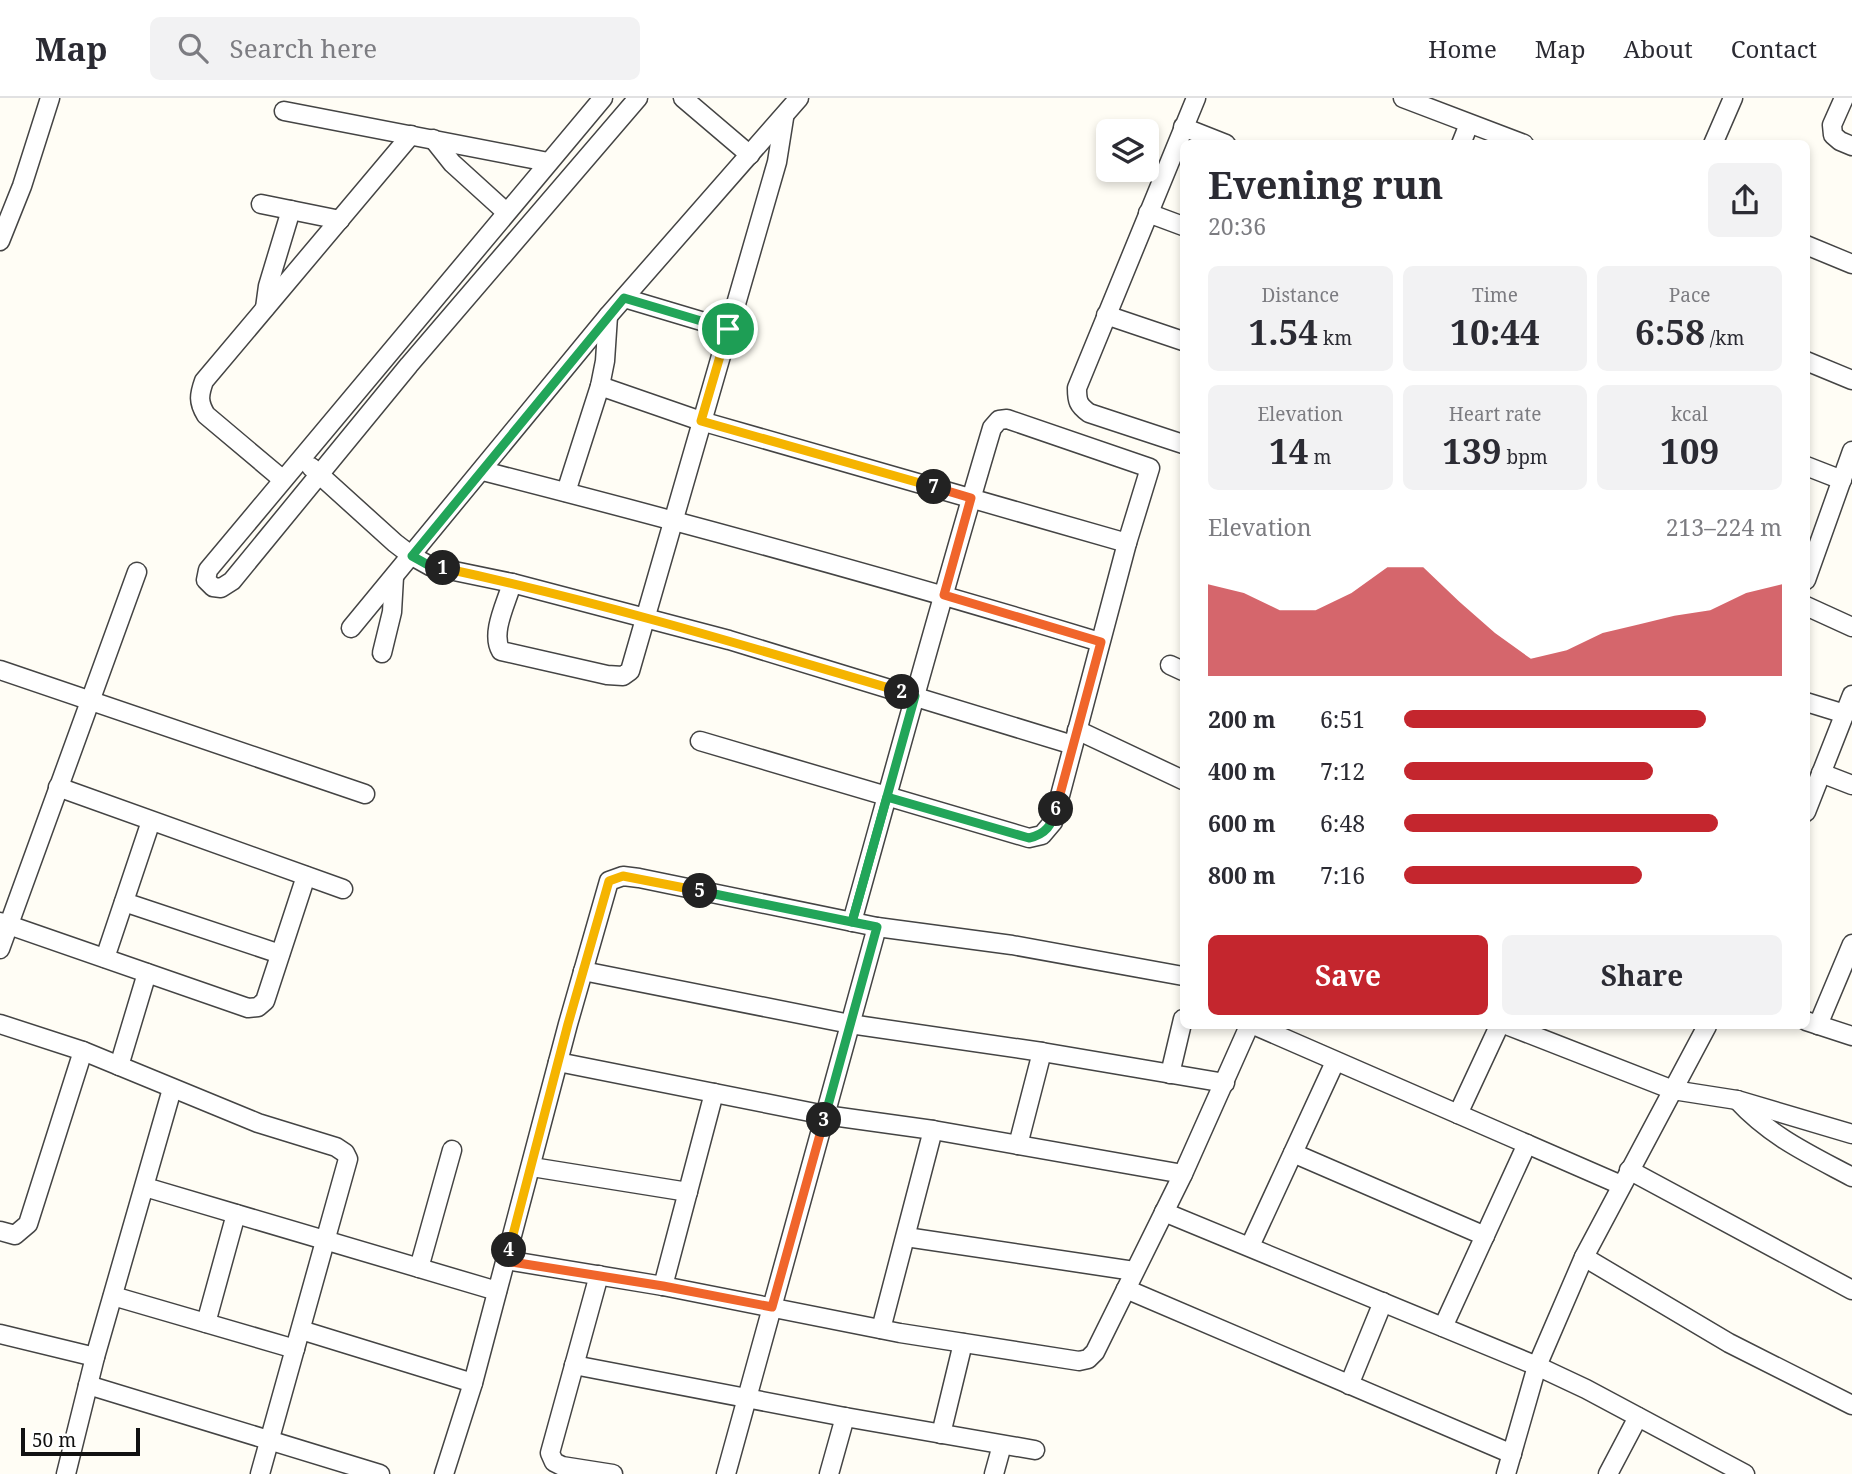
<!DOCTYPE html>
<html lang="en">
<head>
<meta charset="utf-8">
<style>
	:root { --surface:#fff; --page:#f2f2f3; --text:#2b2b33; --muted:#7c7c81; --line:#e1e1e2; --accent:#c4262e }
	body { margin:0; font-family:"Noto Serif",serif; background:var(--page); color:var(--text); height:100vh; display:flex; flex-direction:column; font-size:26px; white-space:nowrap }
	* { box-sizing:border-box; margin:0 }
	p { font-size:23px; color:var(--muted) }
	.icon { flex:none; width:38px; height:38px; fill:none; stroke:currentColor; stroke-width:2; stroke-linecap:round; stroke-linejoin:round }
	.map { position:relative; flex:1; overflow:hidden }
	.drawer { position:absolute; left:1180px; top:42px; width:630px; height:889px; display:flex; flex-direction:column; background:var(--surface); border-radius:10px; box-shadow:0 4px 10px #0003 }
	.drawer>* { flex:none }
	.buttons { position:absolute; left:1096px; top:21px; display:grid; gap:14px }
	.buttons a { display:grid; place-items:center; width:63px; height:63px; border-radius:10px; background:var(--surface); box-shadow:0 4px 10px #0003; font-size:35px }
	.scale { position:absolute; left:21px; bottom:18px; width:119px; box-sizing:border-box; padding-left:7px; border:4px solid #111; border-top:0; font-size:19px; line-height:24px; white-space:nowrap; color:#111; -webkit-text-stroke:5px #fff; paint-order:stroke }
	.pin { position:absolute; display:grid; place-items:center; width:60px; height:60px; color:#fff; margin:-30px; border:4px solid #fff; border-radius:50%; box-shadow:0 2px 7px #0007 }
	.km { position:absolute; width:35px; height:35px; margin:-18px; border-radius:50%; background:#222; color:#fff; font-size:19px; line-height:35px; text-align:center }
	.round { display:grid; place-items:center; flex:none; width:74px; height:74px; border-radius:10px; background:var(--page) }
	.headline { display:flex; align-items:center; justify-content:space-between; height:119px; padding:0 28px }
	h1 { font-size:38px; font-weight:700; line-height:52px }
	.figures { display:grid; grid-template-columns:repeat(3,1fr); gap:10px; height:119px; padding:7px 28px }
	.figures div { display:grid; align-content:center; border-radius:10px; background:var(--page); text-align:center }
	.figures b { font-size:35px; font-weight:700 }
	.figures small { font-size:19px; font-weight:400 }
	.figures p { font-size:19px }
	.chart { height:196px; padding:14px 28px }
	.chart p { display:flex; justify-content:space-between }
	.chart svg { width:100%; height:126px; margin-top:7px; fill:var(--accent); opacity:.7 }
	.primary-button { display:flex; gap:14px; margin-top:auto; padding:14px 28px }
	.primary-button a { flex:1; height:80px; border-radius:10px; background:var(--accent); color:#fff; font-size:28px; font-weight:700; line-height:80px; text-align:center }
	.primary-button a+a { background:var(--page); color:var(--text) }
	ul { padding:0 28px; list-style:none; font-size:23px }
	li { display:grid; grid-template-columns:112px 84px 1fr; align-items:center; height:52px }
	li i { height:18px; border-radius:9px; background:var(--accent) }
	header { display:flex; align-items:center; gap:42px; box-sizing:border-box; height:98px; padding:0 35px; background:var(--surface); border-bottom:2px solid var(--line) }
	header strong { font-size:33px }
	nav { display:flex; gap:38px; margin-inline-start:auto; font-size:24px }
	.search { width:490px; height:63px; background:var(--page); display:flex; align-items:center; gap:18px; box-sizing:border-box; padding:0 24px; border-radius:10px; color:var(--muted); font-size:26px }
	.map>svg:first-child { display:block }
</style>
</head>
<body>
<header>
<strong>Map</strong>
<div class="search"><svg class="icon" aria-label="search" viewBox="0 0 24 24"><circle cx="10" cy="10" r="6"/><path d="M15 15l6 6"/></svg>Search here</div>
<nav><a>Home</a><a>Map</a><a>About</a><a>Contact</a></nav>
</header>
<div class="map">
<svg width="1852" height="1376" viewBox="0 0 1852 1376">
	<rect width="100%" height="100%" fill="#fffdf5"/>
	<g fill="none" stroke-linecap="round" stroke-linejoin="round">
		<defs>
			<g id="minor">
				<path d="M603,0l-395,472 -2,10 7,7 8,1 11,-7 177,-216 229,-267"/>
				<path d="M683,0l67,57"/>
				<path d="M1403,0l121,46"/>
				<path d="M1844,0l-12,27 1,10 7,6 12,5"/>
				<path d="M284,13l264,51"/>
				<path d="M1183,29l43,17"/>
				<path d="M433,41l19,24 54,49"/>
				<path d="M1461,46l8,-20"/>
				<path d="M1713,46l20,-46"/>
				<path d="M261,106l79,16"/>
				<path d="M1148,115l35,13"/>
				<path d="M0,143l22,-55 28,-88"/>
				<path d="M1806,147l46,19"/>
				<path d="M624,200l104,31"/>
				<path d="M265,210l3,-22 23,-76"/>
				<path d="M1106,217l77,26"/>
				<path d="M1806,263l46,19"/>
				<path d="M600,288l101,35 426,122"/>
				<path d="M1183,346l-94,-31c-11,-8 -12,-12 -12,-25l119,-290"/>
				<path d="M1806,368l36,14"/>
				<path d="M311,369l84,76 17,13 18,10 82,17 217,57 344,105"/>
				<path d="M483,373c207,53 413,109 617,171"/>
				<path d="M282,381l-76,-64c-8,-13 -7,-20 -2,-34l207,-246"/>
				<path d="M566,394l34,-106 5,-25 3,-45"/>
				<path d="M1806,482l46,-129"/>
				<path d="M512,485c-5,19 -22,50 -11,68l106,24 16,1 7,-5 147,-509 7,-44"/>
				<path d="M1806,508l46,21"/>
				<path d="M351,530l257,-312 191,-218"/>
				<path d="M382,555l10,-41 2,-35"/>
				<path d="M1170,567l13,6"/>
				<path d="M0,572l365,124"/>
				<path d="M1806,604l39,12"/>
				<path d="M1077,632l106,50"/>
				<path d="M700,643l329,97 13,-3 11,-13 74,-279 23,-75 -143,-49 -8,1 -7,8c-49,164 -94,329 -140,494"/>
				<path d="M1821,675l31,12"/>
				<path d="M58,689l285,102"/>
				<path d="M1806,714l46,-117"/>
				<path d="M124,804l156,52"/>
				<path d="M0,824l248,86 10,-1 7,-6 41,-125"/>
				<path d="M0,851l137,-377"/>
				<path d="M105,860l46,-137"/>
				<path d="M583,873l267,53 192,28 183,31"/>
				<path d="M1806,923l46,15"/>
				<path d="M0,926l83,27 175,72 78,24 9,6 3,6 -88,315"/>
				<path d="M1818,927l34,-81"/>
				<path d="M1256,928l365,159"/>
				<path d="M1509,928l164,64 64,10 115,34"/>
				<path d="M558,964l267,53 108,15 250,44"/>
				<path d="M119,968l28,-93"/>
				<path d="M1170,976l13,-55"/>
				<path d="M1737,1002c34,37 72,54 115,77"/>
				<path d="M1458,1016l41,-88"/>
				<path d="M1018,1047l24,-93"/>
				<path d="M1293,1055l192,83"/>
				<path d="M532,1069l156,25"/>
				<path d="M1629,1072l223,120"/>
				<path d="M145,1089l352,104"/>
				<path d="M1164,1114l373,154 49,23 159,85"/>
				<path d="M0,1133l15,4 13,-11 55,-173"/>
				<path d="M906,1139l228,34"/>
				<path d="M1250,1148l85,-184"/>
				<path d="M1584,1159l145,86 123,62"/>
				<path d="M506,1162l157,26 237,47 179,28 9,-2 7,-7 88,-178 66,-148"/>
				<path d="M419,1170l33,-118"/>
				<path d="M599,1177l-49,178 4,9 8,4 51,8"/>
				<path d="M663,1188l51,-193"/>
				<path d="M1126,1191l386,165"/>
				<path d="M113,1198l182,53"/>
				<path d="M206,1225l30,-109"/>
				<path d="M1443,1229l84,-183"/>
				<path d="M881,1231l52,-199"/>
				<path d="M301,1232l172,53"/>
				<path d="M0,1236l95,23"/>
				<path d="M574,1267l271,52 190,33"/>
				<path d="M88,1287l292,89"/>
				<path d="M1349,1287l34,-83"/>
				<path d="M941,1336l22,-91"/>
				<path d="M66,1376l29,-117 77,-268"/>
				<path d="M444,1376l29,-91 95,-359 41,-143 14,-5 16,2 238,49 135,18 171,31"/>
				<path d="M726,1376l151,-547"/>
				<path d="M829,1376l16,-57"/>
				<path d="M994,1376l8,-29"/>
				<path d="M1506,1376l31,-108 47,-109 123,-231"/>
				<path d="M1608,1376l30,-57"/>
			</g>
		</defs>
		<use href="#minor" stroke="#444" stroke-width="21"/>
		<use href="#minor" stroke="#fff" stroke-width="18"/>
	</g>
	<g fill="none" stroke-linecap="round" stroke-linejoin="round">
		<defs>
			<path id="split-1" d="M443,470l-13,-2 -18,-10 212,-258 104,31"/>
			<path id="split-2" d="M443,470c155,33 307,79 459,124"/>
			<path id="split-3" d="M824,1022l53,-193 -25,-5 63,-226 -13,-4"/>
			<path id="split-4" d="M509,1152l-3,11 157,25 109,21 52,-187"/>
			<path id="split-5" d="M509,1152l59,-226 41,-143 14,-5 77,15"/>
			<path id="split-6" d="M700,793l152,31 35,-125 142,41c17,-4 23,-13 27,-29"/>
			<path id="split-7" d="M934,389l37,11 -27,97 157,47 -45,167"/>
			<path id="split-8" d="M728,231l-27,92 233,66"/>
		</defs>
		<use href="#split-1" stroke="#fff" stroke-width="14"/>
		<use href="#split-2" stroke="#fff" stroke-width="14"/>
		<use href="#split-3" stroke="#fff" stroke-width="14"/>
		<use href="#split-4" stroke="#fff" stroke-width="14"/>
		<use href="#split-5" stroke="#fff" stroke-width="14"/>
		<use href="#split-6" stroke="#fff" stroke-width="14"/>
		<use href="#split-7" stroke="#fff" stroke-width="14"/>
		<use href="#split-8" stroke="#fff" stroke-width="14"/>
		<use href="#split-1" stroke="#22a559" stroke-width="9"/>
		<use href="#split-2" stroke="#f5b400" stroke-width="9"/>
		<use href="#split-3" stroke="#22a559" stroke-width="9"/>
		<use href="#split-4" stroke="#f0652b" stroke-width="9"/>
		<use href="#split-5" stroke="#f5b400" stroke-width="9"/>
		<use href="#split-6" stroke="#22a559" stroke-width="9"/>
		<use href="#split-7" stroke="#f0652b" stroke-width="9"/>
		<use href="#split-8" stroke="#f5b400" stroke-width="9"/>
	</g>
</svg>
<div class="buttons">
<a><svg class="icon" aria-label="layers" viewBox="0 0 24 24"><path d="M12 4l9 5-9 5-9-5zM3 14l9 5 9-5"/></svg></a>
</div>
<div class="scale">50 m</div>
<div class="pin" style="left:728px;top:231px;background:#1e9e55"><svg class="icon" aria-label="arrive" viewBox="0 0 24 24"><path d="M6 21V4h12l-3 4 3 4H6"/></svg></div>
<b class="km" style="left:443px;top:470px">1</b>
<b class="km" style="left:902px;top:594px">2</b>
<b class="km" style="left:824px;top:1022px">3</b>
<b class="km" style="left:509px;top:1152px">4</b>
<b class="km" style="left:700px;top:793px">5</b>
<b class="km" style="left:1056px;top:711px">6</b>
<b class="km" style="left:934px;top:389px">7</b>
<section class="drawer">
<div class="headline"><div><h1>Evening run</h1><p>20:36</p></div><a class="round"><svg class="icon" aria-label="share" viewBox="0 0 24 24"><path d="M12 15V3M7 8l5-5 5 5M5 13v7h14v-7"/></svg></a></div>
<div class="figures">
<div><p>Distance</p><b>1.54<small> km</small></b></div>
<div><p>Time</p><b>10:44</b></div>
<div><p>Pace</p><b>6:58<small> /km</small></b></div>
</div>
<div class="figures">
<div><p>Elevation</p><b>14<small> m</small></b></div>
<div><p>Heart rate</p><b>139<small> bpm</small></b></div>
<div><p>kcal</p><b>109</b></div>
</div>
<div class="chart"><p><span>Elevation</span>213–224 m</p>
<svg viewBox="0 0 160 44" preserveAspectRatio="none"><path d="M0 44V12L10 15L20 21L30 21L40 15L50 6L60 6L70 18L80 29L90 38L100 35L110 29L120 26L130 23L140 21L150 15L160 12V44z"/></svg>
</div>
<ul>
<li><b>200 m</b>6:51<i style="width:80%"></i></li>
<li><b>400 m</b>7:12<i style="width:66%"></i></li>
<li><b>600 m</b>6:48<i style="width:83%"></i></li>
<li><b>800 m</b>7:16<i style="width:63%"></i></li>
</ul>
<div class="primary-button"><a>Save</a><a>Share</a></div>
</section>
</div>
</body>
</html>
